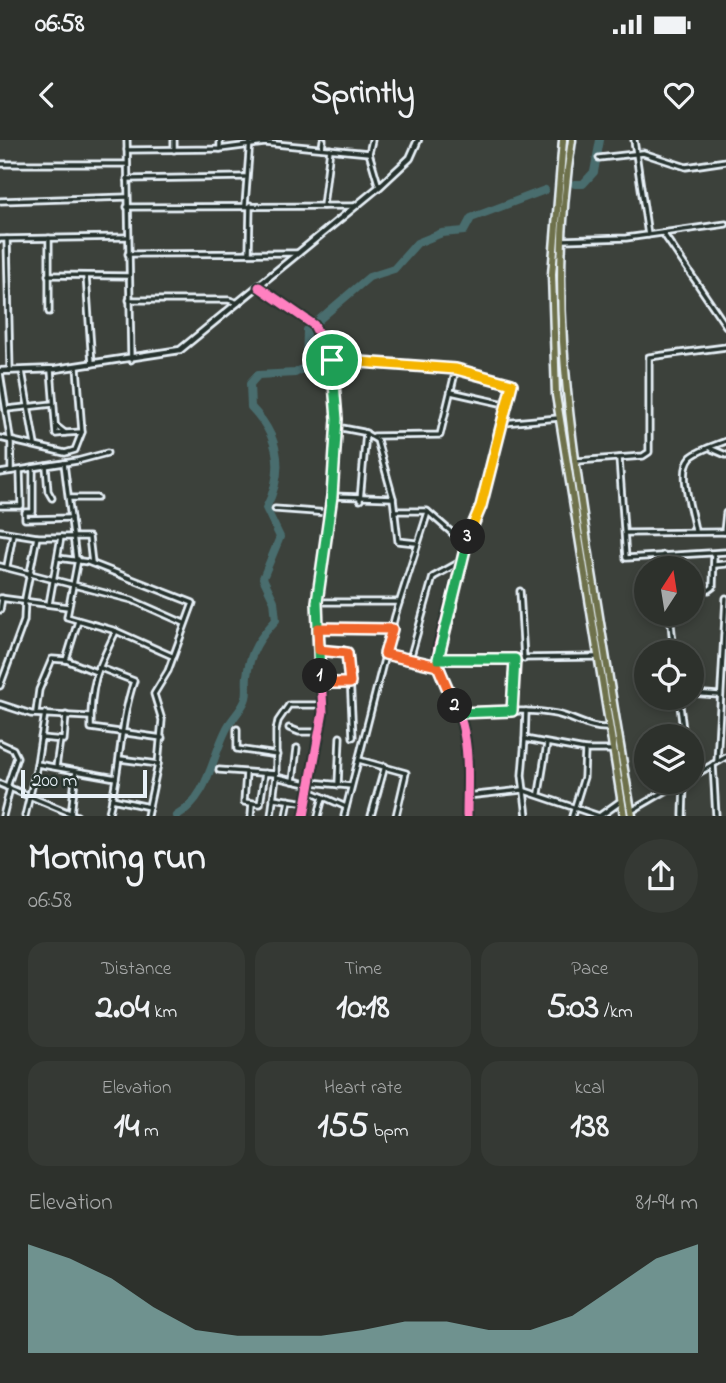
<!DOCTYPE html>
<html lang="en">
<head>
<meta charset="utf-8">
<style>
	:root { --surface:#2d312c; --page:#353934; --text:#f1f3f6; --muted:#a7a9a9; --line:#484c48; --accent:#8bbbb9 }
	body { margin:0; font-family:"Indie Flower",sans-serif; background:var(--page); color:var(--text); height:100vh; display:flex; flex-direction:column; font-size:26px; white-space:nowrap }
	* { box-sizing:border-box; margin:0 }
	p { font-size:23px; color:var(--muted) }
	.icon { flex:none; width:38px; height:38px; fill:none; stroke:currentColor; stroke-width:2; stroke-linecap:round; stroke-linejoin:round }
	.map { position:relative; height:676px; overflow:hidden }
	.sheet { display:flex; flex-direction:column; background:var(--surface); flex:1 }
	.sheet>* { flex:none }
	.needle { width:46px; rotate:12deg }
	.buttons { position:absolute; left:634px; top:416px; display:grid; gap:14px }
	.buttons a { display:grid; place-items:center; width:70px; height:70px; border-radius:50%; background:var(--surface); box-shadow:0 4px 10px #0003,0 0 0 2px var(--line); font-size:35px }
	.scale { position:absolute; left:21px; bottom:18px; width:126px; box-sizing:border-box; padding-left:7px; border:4px solid #e8f1f8; border-top:0; font-size:19px; line-height:24px; white-space:nowrap; color:#e8f1f8; -webkit-text-stroke:5px #26332d; paint-order:stroke }
	.pin { position:absolute; display:grid; place-items:center; width:60px; height:60px; color:#fff; margin:-30px; border:4px solid #fff; border-radius:50%; box-shadow:0 2px 7px #0007 }
	.km { position:absolute; width:35px; height:35px; margin:-18px; border-radius:50%; background:#222; color:#fff; font-size:19px; line-height:35px; text-align:center }
	.round { display:grid; place-items:center; flex:none; width:74px; height:74px; border-radius:37px; background:var(--page) }
	.head { display:flex; align-items:center; justify-content:space-between; height:119px; padding:0 28px }
	h1 { font-size:38px; font-weight:700; line-height:52px }
	.figures { display:grid; grid-template-columns:repeat(3,1fr); gap:10px; height:119px; padding:7px 28px }
	.figures div { display:grid; align-content:center; border-radius:18px; background:var(--page); text-align:center }
	.figures b { font-size:35px; font-weight:700 }
	.figures small { font-size:19px; font-weight:400 }
	.figures p { font-size:19px }
	.chart { height:196px; padding:14px 28px }
	.chart p { display:flex; justify-content:space-between }
	.chart svg { width:100%; height:126px; margin-top:7px; fill:var(--accent); opacity:.7 }
	.status { display:flex; justify-content:space-between; align-items:center; height:49px; padding:0 35px; background:var(--surface); direction:ltr }
	.status svg { height:19px; fill:currentColor }
	header { display:flex; justify-content:space-between; align-items:center; height:91px; padding:0 28px; background:var(--surface); font-size:32px; font-weight:700 }
	.map>svg:first-child { display:block }
</style>
</head>
<body>
<div class="status"><b>06:58</b><svg viewBox="0 0 49 12"><path d="M0 12V9h3v3zM5 12V6h3v6zM10 12V3h3v9zM15 12V0h3v12zM26 1h20v11H26zM47 4h2v5h-2z"/></svg></div>
<header><svg class="icon" aria-label="back" viewBox="0 0 24 24"><path d="M15 5l-7 7 7 7"/></svg>Sprintly<svg class="icon" aria-label="heart" viewBox="0 0 24 24"><path d="M12 20l-8-8c-3-5 5-10 8-4 3-6 11-1 8 4z"/></svg></header>
<div class="map">
<svg width="726" height="676" viewBox="0 0 726 676">
	<rect width="100%" height="100%" fill="#3c413b"/>
	<filter id="ink" filterUnits="userSpaceOnUse"><feTurbulence type="fractalNoise" baseFrequency=".0143" numOctaves="2"/><feDisplacementMap in="SourceGraphic" scale="14" xChannelSelector="R" yChannelSelector="G"/><feConvolveMatrix kernelMatrix="1 2 1 2 8 2 1 2 1" color-interpolation-filters="sRGB"/></filter>
	<g filter="url(#ink)">
		<g fill="none" stroke-linecap="round" stroke-linejoin="round">
			<g stroke="#496d6e" stroke-width="8">
				<path d="M575,44h8l11,-12 6,-32"/>
				<path d="M176,676c32,-18 35,-56 50,-86 5,-11 17,-21 20,-32 2,-7 0,-15 1,-22 3,-24 12,-38 29,-56l-2,-19 -11,-23 17,-41 -14,-29c19,-37 14,-71 -15,-101l-1,-23 8,-9 37,-2 11,-6 1,-37 62,-53 25,-8 23,-26 25,-10 22,-2 7,-13 74,-28"/>
			</g>
			<defs>
				<g id="minor">
					<path d="M127,0l4,220"/>
					<path d="M220,0v9"/>
					<path d="M372,0l-3,13 10,34"/>
					<path d="M634,0l14,95"/>
					<path d="M322,8l1,-8"/>
					<path d="M127,10l93,-1 45,-6 104,10"/>
					<path d="M174,10v-10"/>
					<path d="M599,18l44,-5 43,14 40,-6"/>
					<path d="M0,24h127"/>
					<path d="M127,39l118,-2"/>
					<path d="M0,61l127,-4"/>
					<path d="M245,65l5,-65"/>
					<path d="M323,66l7,-57"/>
					<path d="M127,67l229,-1"/>
					<path d="M663,93l63,93"/>
					<path d="M0,99l127,-2"/>
					<path d="M7,99l3,132"/>
					<path d="M562,100l64,-2 100,-14"/>
					<path d="M249,112l1,-47"/>
					<path d="M128,114l171,-1"/>
					<path d="M48,135l80,1"/>
					<path d="M86,136l6,88"/>
					<path d="M259,147l55,38 18,36 2,20 3,38 -2,44 -18,139 6,110 -19,104"/>
					<path d="M129,160h100l9,3"/>
					<path d="M49,172v-74"/>
					<path d="M332,221l124,8 56,15 -30,117 -14,37 -30,109c-1,29 17,51 24,77 8,30 5,62 5,92"/>
					<path d="M51,230l5,64 9,-1"/>
					<path d="M22,231l13,74"/>
					<path d="M0,233l11,71v27"/>
					<path d="M451,252l58,13"/>
					<path d="M7,269l46,-5"/>
					<path d="M503,283l56,-5"/>
					<path d="M56,286l9,7 17,-1"/>
					<path d="M337,287l26,5 14,8 16,58 5,43 18,2"/>
					<path d="M374,296l66,-1 16,-66"/>
					<path d="M0,298l65,15 10,-3 7,-18 -5,-65"/>
					<path d="M712,309l14,6"/>
					<path d="M619,318l7,100 100,-6"/>
					<path d="M577,321l66,-5 6,-4v-95l77,-10"/>
					<path d="M64,323l12,96"/>
					<path d="M46,326l2,25 4,7"/>
					<path d="M33,328v44h-8v7l46,-1"/>
					<path d="M0,333l77,-12 30,-8"/>
					<path d="M332,356l61,2"/>
					<path d="M69,358h28"/>
					<path d="M360,360l6,-67"/>
					<path d="M0,366h21l-1,-35"/>
					<path d="M275,369l54,4"/>
					<path d="M395,371h32l39,34"/>
					<path d="M0,391l37,6h52l3,26"/>
					<path d="M695,391c-2,-17 -18,-59 -4,-74 8,-7 25,-12 35,-16"/>
					<path d="M724,392l2,-19"/>
					<path d="M625,393l101,-1"/>
					<path d="M663,415l1,14"/>
					<path d="M58,418l30,4 105,41 -25,68 -14,23 8,26 -4,44"/>
					<path d="M78,419l-11,58 49,14 56,25"/>
					<path d="M715,425l11,-1"/>
					<path d="M0,426l132,34 52,23"/>
					<path d="M7,426l6,-32"/>
					<path d="M699,449l10,1 4,-3 1,-33"/>
					<path d="M520,451l4,68"/>
					<path d="M0,458l68,9"/>
					<path d="M317,462h82"/>
					<path d="M49,464l12,-67"/>
					<path d="M0,470l2,-12"/>
					<path d="M670,474l4,39"/>
					<path d="M318,488l74,1"/>
					<path d="M116,491c-19,39 -26,53 -25,97l71,10"/>
					<path d="M319,510h24l6,6 4,81"/>
					<path d="M385,514l53,12"/>
					<path d="M410,519l23,-82 29,-16"/>
					<path d="M438,519l159,-2"/>
					<path d="M66,520l12,-39"/>
					<path d="M98,527l36,14c-15,43 -13,91 -26,135"/>
					<path d="M321,543h29"/>
					<path d="M0,546l24,-65 1,-23 12,-61"/>
					<path d="M691,553l28,2"/>
					<path d="M679,558l5,39"/>
					<path d="M0,564l31,10 59,3"/>
					<path d="M512,571l3,-52"/>
					<path d="M36,572l3,-22 13,-31 14,1 30,12"/>
					<path d="M458,573c33,0 65,-5 98,1 19,4 33,15 52,14"/>
					<path d="M289,588l10,4h21"/>
					<path d="M237,589v20l40,6"/>
					<path d="M41,598l23,2 2,-25"/>
					<path d="M525,599l1,-28"/>
					<path d="M0,603l13,6 4,8 -10,30"/>
					<path d="M120,619l38,5 -11,52"/>
					<path d="M359,620l47,13 -10,43"/>
					<path d="M717,622l9,-164"/>
					<path d="M37,624l79,14"/>
					<path d="M713,624l3,52"/>
					<path d="M56,627l4,-27"/>
					<path d="M219,630l57,4"/>
					<path d="M246,633l-2,29 16,2 5,-31"/>
					<path d="M276,637l35,8"/>
					<path d="M691,637l35,-20"/>
					<path d="M293,641l4,-33"/>
					<path d="M311,642l40,4"/>
					<path d="M0,644l77,32"/>
					<path d="M338,645l2,-48"/>
					<path d="M310,651l36,16"/>
					<path d="M539,653l8,-49"/>
					<path d="M467,656l55,-6 77,26"/>
					<path d="M273,658l34,5"/>
					<path d="M112,659l37,8"/>
					<path d="M633,670l48,-28"/>
					<path d="M71,674l5,-43"/>
					<path d="M3,676l7,-28"/>
					<path d="M25,676l11,-46 9,-57"/>
					<path d="M251,676l1,-13"/>
					<path d="M271,676l5,-39v-46l2,-10 11,-16h33"/>
					<path d="M286,676l3,-16"/>
					<path d="M318,676l5,-19"/>
					<path d="M344,676l51,-200 33,-104"/>
					<path d="M371,676l14,-50"/>
					<path d="M527,676l-5,-41 3,-36 60,11h27"/>
					<path d="M572,676l12,-39 1,-27"/>
					<path d="M683,676l1,-34"/>
				</g>
				<g id="tertiary">
					<path d="M0,231l56,-2 124,-19 199,-163 31,-29 8,-18"/>
					<path d="M600,676l21,-15"/>
				</g>
				<g id="primary">
					<path d="M563,0l-11,134 4,121 68,421"/>
					<path d="M572,0c-23,140 -6,264 15,402 15,92 29,183 45,274"/>
				</g>
			</defs>
			<use href="#minor" stroke="#e8f1f8" stroke-width="9"/>
			<use href="#tertiary" stroke="#e8f1f8" stroke-width="10"/>
			<use href="#primary" stroke="#e8f1f8" stroke-width="11"/>
			<use href="#minor" stroke="#26332d" stroke-width="3.5"/>
			<use href="#tertiary" stroke="#26332d" stroke-width="4.5"/>
			<use href="#primary" stroke="#6e714b" stroke-width="6"/>
			<defs>
				<g id="cycleway">
					<path d="M259,147l55,38 18,36 2,20 3,38 -2,44 -18,139 6,110 -19,104"/>
					<path d="M332,221l124,8 56,15 -30,117 -14,37 -30,109c-1,29 17,51 24,77 8,30 5,62 5,92"/>
				</g>
			</defs>
			<use href="#cycleway" stroke="#26332d" stroke-width="13"/>
			<use href="#cycleway" stroke="#ff80c0" stroke-width="9"/>
		</g>
	</g>
	<g fill="none" stroke-linecap="round" stroke-linejoin="round" filter="url(#ink)">
		<defs>
			<path id="split-1" d="M320,536l-3,-74 15,-106 5,-77 -5,-59"/>
			<path id="split-2" d="M320,536l1,7h29l-3,-30 -28,-3 -1,-22 74,1 -7,25 53,12 17,40"/>
			<path id="split-3" d="M455,566l3,7 54,-2 3,-52h-77l30,-122"/>
			<path id="split-4" d="M332,220l124,9 56,15 -31,122 -13,31"/>
		</defs>
		<use href="#split-1" stroke="#fff" stroke-width="14"/>
		<use href="#split-2" stroke="#fff" stroke-width="14"/>
		<use href="#split-3" stroke="#fff" stroke-width="14"/>
		<use href="#split-4" stroke="#fff" stroke-width="14"/>
		<use href="#split-1" stroke="#22a559" stroke-width="9"/>
		<use href="#split-2" stroke="#f0652b" stroke-width="9"/>
		<use href="#split-3" stroke="#22a559" stroke-width="9"/>
		<use href="#split-4" stroke="#f5b400" stroke-width="9"/>
	</g>
</svg>
<div class="buttons">
<a><svg class="needle" viewBox="-14 -14 28 28"><path d="M0-13l5 13h-10z" fill="#e53935"/><path d="M0 13l5-13h-10z" fill="#a7a9a9"/></svg></a>
<a><svg class="icon" aria-label="locate" viewBox="0 0 24 24"><circle cx="12" cy="12" r="6"/><path d="M12 2v4M12 18v4M2 12h4M18 12h4"/></svg></a>
<a><svg class="icon" aria-label="layers" viewBox="0 0 24 24"><path d="M12 4l9 5-9 5-9-5zM3 14l9 5 9-5"/></svg></a>
</div>
<div class="scale">200 m</div>
<div class="pin" style="left:332px;top:220px;background:#1e9e55"><svg class="icon" aria-label="arrive" viewBox="0 0 24 24"><path d="M6 21V4h12l-3 4 3 4H6"/></svg></div>
<b class="km" style="left:320px;top:536px">1</b>
<b class="km" style="left:455px;top:566px">2</b>
<b class="km" style="left:468px;top:397px">3</b>
</div>
<section class="sheet">
<div class="head"><div><h1>Morning run</h1><p>06:58</p></div><a class="round"><svg class="icon" aria-label="share" viewBox="0 0 24 24"><path d="M12 15V3M7 8l5-5 5 5M5 13v7h14v-7"/></svg></a></div>
<div class="figures">
<div><p>Distance</p><b>2.04<small> km</small></b></div>
<div><p>Time</p><b>10:18</b></div>
<div><p>Pace</p><b>5:03<small> /km</small></b></div>
</div>
<div class="figures">
<div><p>Elevation</p><b>14<small> m</small></b></div>
<div><p>Heart rate</p><b>155<small> bpm</small></b></div>
<div><p>kcal</p><b>138</b></div>
</div>
<div class="chart"><p><span>Elevation</span>81–94 m</p>
<svg viewBox="0 0 160 44" preserveAspectRatio="none"><path d="M0 44V6L10 11L20 18L30 28L40 36L50 38L60 38L70 38L80 36L90 33L100 33L110 36L120 36L130 31L140 21L150 11L160 6V44z"/></svg>
</div>
</section>
</body>
</html>
